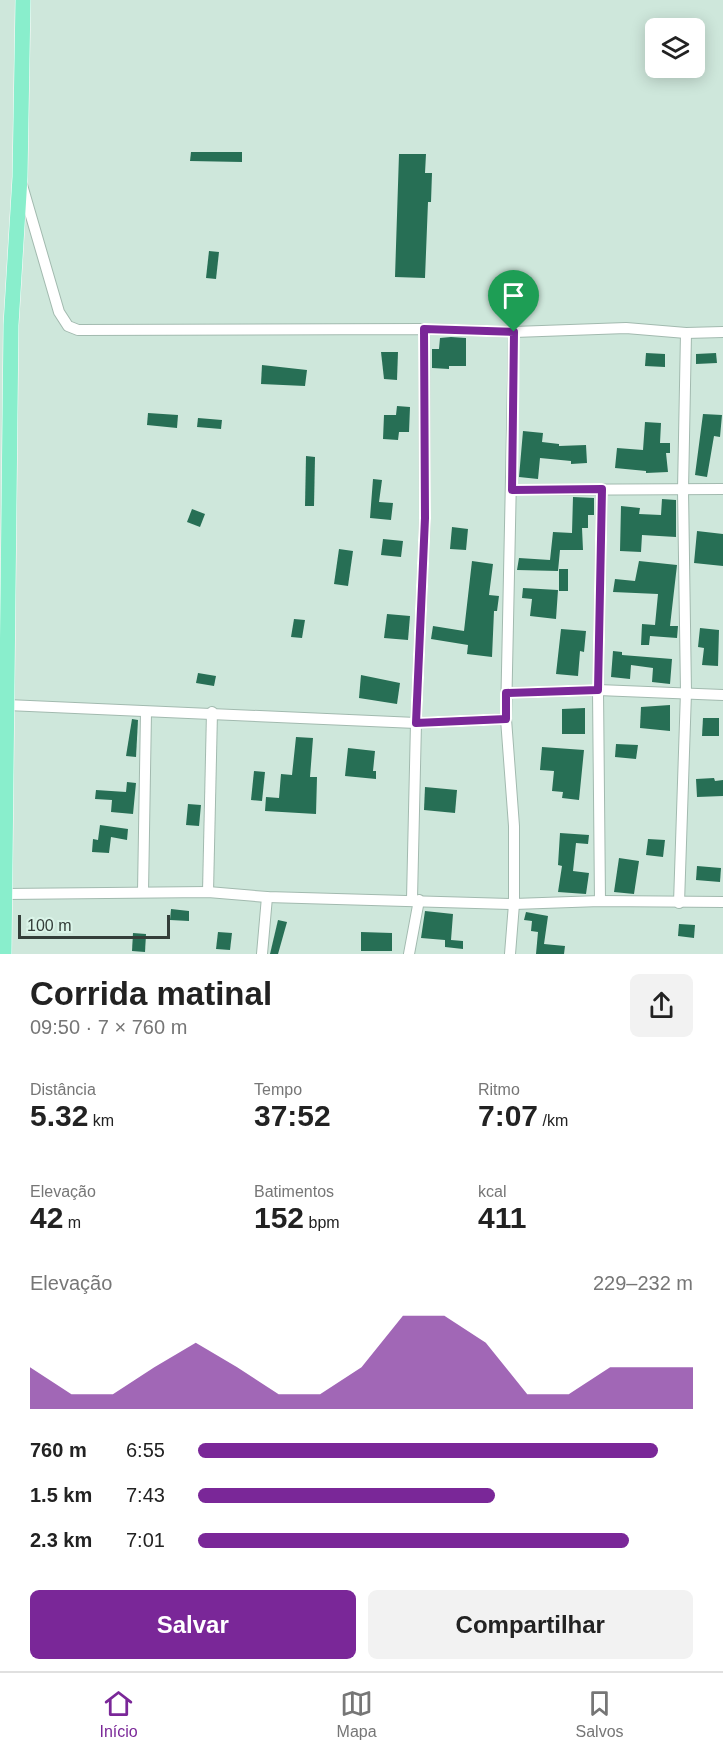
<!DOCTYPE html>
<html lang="pt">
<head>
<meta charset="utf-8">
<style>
	:root { --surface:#fff; --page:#f2f2f2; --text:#222; --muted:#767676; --line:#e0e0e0; --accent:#7a2798 }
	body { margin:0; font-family:Helvetica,sans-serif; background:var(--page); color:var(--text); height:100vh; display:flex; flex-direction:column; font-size:22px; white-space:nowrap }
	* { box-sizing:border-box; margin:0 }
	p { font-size:20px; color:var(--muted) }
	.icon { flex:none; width:33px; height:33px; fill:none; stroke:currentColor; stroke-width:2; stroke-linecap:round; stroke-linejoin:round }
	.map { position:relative; height:954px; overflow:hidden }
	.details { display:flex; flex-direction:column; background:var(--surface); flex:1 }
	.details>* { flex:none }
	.controls { position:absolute; left:645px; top:18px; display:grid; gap:12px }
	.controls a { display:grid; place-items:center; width:60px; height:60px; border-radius:9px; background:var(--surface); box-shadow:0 3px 15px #0003; font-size:30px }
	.scale { position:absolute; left:18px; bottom:15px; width:152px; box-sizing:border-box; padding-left:6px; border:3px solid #343e39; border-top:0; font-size:16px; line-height:21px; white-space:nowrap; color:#343e39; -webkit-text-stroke:4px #dbf5e9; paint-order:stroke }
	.pin { position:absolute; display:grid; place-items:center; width:51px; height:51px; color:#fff; margin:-62px -26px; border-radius:50% 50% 50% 0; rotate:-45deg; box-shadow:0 0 6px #0007 }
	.pin .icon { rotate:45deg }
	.round { display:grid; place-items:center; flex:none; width:63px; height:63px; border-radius:9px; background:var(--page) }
	.summary { display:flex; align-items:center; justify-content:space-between; height:102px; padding:0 30px }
	h1 { font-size:33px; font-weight:800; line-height:45px }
	.stats { display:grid; grid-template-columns:repeat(3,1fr); gap:9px; height:102px; padding:6px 30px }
	.stats div { display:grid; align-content:center }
	.stats b { font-size:30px; font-weight:800 }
	.stats small { font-size:16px; font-weight:400 }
	.stats p { font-size:16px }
	.chart { height:168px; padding:12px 30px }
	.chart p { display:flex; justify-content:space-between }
	.chart svg { width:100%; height:108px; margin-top:6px; fill:var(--accent); opacity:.7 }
	.action { display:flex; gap:12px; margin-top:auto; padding:12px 30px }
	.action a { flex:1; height:69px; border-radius:9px; background:var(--accent); color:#fff; font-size:24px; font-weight:800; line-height:69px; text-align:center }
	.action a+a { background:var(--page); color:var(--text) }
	ul { padding:0 30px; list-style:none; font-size:20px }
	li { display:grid; grid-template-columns:96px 72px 1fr; align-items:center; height:45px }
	li i { height:15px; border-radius:8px; background:var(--accent) }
	.dock { display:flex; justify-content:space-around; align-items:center; height:84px; border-top:2px solid var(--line); background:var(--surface); font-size:16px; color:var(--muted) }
	.dock a { display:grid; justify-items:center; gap:3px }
	.dock .on { color:var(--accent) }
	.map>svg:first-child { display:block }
</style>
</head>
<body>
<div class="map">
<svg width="723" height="954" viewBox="0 0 723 954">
	<rect width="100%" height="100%" fill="#cee7db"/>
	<g fill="#276f55">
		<path d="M191,152h51v10l-52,-1z"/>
		<path d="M399,154h27l-1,19h7l-1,29h-3l-3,76 -30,-1z"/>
		<path d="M209,251l10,1 -3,27 -10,-1z"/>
		<path d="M451,337l15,1v28h-17v3l-17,-1v-19h7l1,-11z"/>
		<path d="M381,352h17l-1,28 -13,-1z"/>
		<path d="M646,353l19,1v13l-20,-1z"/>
		<path d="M716,353l1,10 -21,1v-10z"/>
		<path d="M262,365l45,5 -2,16 -44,-2z"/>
		<path d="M397,406l13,1 -1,25h-10l-1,8 -15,-1 1,-24h12z"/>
		<path d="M148,413l30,2 -1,13 -30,-3z"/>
		<path d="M703,414l19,1 -2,22 -6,-1 -7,41 -12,-2z"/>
		<path d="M198,418l24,2 -1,9 -24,-2z"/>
		<path d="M645,422l16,1 -1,20h10v10h-4l2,19 -22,1v-2l-31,-3 2,-20 26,2z"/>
		<path d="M523,431l20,2 -1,9 17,2v2l27,-1 1,18 -16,1v-3l-31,-3 -2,21 -19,-2z"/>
		<path d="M306,456l9,1 -1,49h-9z"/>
		<path d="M373,479l9,1 -3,22 14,1 -2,17 -21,-2z"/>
		<path d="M573,497l21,1v17h-6v13h-6l1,22h-23l-2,21 -41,-1 2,-12 31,2 3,-28 19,1z"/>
		<path d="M662,499l14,1v37l-34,-2 -1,17 -21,-1 1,-45 19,2 -1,6 22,1z"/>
		<path d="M192,509l13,5 -5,13 -13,-5z"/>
		<path d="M452,527l16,2 -2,21 -16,-1z"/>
		<path d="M697,531l26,3v32l-29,-3z"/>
		<path d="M383,539l20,2 -2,16 -20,-2z"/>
		<path d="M339,549l14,2 -5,35 -14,-2z"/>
		<path d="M472,561l21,3 -4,31 10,1 -2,15h-3l-2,46 -25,-3 1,-9 -37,-6 2,-13 31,5z"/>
		<path d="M639,561l38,4 -7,61h8l-1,12 -27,-2 -1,9h-8l1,-21 13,1 3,-31 -45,-2 2,-13 20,2z"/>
		<rect x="559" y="569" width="9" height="22"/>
		<path d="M523,588l35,2 -2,29 -26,-3 2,-17 -10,-1z"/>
		<path d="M387,614l23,2 -2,24 -24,-2z"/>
		<path d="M294,619l11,1 -3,18 -11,-1z"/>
		<path d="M700,628l19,2 -1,36 -16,-1 2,-17 -6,-1z"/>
		<path d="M561,629l25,2 -2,21 -4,-1 -2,25 -22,-2z"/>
		<path d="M613,651l9,1v3l50,4 -2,25 -18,-2 1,-14 -22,-3 -1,14 -19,-2z"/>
		<path d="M198,673l18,3 -2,10 -18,-3z"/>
		<path d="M361,675l39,8 -3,21 -38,-6z"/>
		<path d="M670,705v26l-30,-3 1,-21z"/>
		<path d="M585,708v26h-23v-25z"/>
		<path d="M703,718h16v18h-17z"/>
		<path d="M132,719l6,1 -2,37 -10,-1z"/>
		<path d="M296,737l17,1 -3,39h7l-1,37 -51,-3 1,-14 13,1 2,-24 11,1z"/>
		<path d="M616,744l22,1 -2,14 -21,-2z"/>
		<path d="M542,747l42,3 -5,50 -17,-2 1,-6 -11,-1 2,-20 -14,-1z"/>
		<path d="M348,748l27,3 -2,20h3v8l-31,-3z"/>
		<path d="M254,771l11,1 -3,29 -11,-1z"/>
		<path d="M714,778l1,3 8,-1v16l-26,1 -1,-18z"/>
		<path d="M127,782l9,1 -3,31 -22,-2 1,-12 -17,-1 1,-9 30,2z"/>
		<path d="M425,787l32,3 -2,23 -31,-3z"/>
		<path d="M188,804l13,1 -2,21 -13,-1z"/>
		<path d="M100,825l28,4 -1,11 -16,-3 -2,16 -17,-1 1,-13 5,1z"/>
		<path d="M560,833l29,2 -1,9 -12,-1 -3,28 16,2 -3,21 -28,-2 4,-26 -4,-1z"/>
		<path d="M648,839l17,1 -2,17 -17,-2z"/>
		<path d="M619,858l20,3 -5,33 -20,-2z"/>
		<path d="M697,866l24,2 -1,14 -24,-2z"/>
		<path d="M171,909l18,2v10l-19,-1z"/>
		<path d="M425,911l28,3 -2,26 12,1v8l-18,-2v-7l-24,-2z"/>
		<path d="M526,912l22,4 -4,28 21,2 -1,8h-28l2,-22 -7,-1 1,-10 -8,-1z"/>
		<path d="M278,920l9,2 -9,32h-8z"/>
		<path d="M679,924l16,1 -1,13 -16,-2z"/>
		<path d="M218,932l14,1 -2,17 -14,-1z"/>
		<path d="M361,932l31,1v18h-31z"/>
		<path d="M133,933l13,1 -1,18 -13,-1z"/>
	</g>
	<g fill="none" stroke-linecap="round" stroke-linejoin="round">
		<defs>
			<g id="minor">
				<path d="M22,185l37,127 9,14 10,4 346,-1 90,3 112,-4 60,5 37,-1"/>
				<path d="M512,490l211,-1"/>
				<path d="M506,693l92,-3 125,5"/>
				<path d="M7,705l409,18 90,-4"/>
				<path d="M143,892l3,-180"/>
				<path d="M208,892l4,-180"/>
				<path d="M5,894l203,-2 59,5 247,7 86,-3 123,1"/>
				<path d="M412,899l4,-176 9,-205 -1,-189"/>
				<path d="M600,901l-2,-211 4,-201"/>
				<path d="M679,903l7,-211 -3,-202 3,-157"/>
				<path d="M262,954l5,-57"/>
				<path d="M409,954l10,-54"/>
				<path d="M510,954l4,-50v-78l-8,-107 8,-387"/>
			</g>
			<path id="primary" d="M4,954l7,-629 9,-148 3,-177"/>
		</defs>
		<use href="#minor" stroke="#a2baaf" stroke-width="12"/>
		<use href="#primary" stroke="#fff" stroke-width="16"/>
		<use href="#minor" stroke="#fff" stroke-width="10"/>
		<use href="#primary" stroke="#89eecc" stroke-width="15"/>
	</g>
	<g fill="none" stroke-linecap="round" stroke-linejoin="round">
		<defs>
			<path id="route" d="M424,329l90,3 -2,158 90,-1 -4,201 -92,3v26l-90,4 9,-205z"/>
		</defs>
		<use href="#route" stroke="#fff" stroke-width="12"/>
		<use href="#route" stroke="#7a2798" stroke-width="8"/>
	</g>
</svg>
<div class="controls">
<a><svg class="icon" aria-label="layers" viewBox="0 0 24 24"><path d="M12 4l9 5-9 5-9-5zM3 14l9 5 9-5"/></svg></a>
</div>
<div class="scale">100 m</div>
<div class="pin" style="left:514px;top:332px;background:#1e9e55"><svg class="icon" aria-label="arrive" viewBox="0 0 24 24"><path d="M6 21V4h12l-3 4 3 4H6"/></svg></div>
</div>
<section class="details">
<div class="summary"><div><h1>Corrida matinal</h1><p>09:50 · 7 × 760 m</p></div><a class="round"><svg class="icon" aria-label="share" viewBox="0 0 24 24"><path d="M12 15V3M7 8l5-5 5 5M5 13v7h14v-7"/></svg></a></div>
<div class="stats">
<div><p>Distância</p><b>5.32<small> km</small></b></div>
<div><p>Tempo</p><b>37:52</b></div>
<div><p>Ritmo</p><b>7:07<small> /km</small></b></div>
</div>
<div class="stats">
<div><p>Elevação</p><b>42<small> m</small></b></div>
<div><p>Batimentos</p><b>152<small> bpm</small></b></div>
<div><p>kcal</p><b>411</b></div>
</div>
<div class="chart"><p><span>Elevação</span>229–232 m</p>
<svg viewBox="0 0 160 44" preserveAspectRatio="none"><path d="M0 44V27L10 38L20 38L30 27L40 17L50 27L60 38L70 38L80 27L90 6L100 6L110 17L120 38L130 38L140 27L150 27L160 27V44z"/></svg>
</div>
<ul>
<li><b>760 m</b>6:55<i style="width:93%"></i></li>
<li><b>1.5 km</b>7:43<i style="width:60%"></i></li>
<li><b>2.3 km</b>7:01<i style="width:87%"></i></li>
</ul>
<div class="action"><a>Salvar</a><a>Compartilhar</a></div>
</section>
<nav class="dock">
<a class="on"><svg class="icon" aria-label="home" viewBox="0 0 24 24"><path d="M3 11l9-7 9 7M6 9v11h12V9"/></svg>Início</a>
<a><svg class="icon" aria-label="map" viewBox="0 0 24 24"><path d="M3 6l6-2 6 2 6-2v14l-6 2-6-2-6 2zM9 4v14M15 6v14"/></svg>Mapa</a>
<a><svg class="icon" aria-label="saved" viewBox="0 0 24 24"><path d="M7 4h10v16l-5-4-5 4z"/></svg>Salvos</a>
</nav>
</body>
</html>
